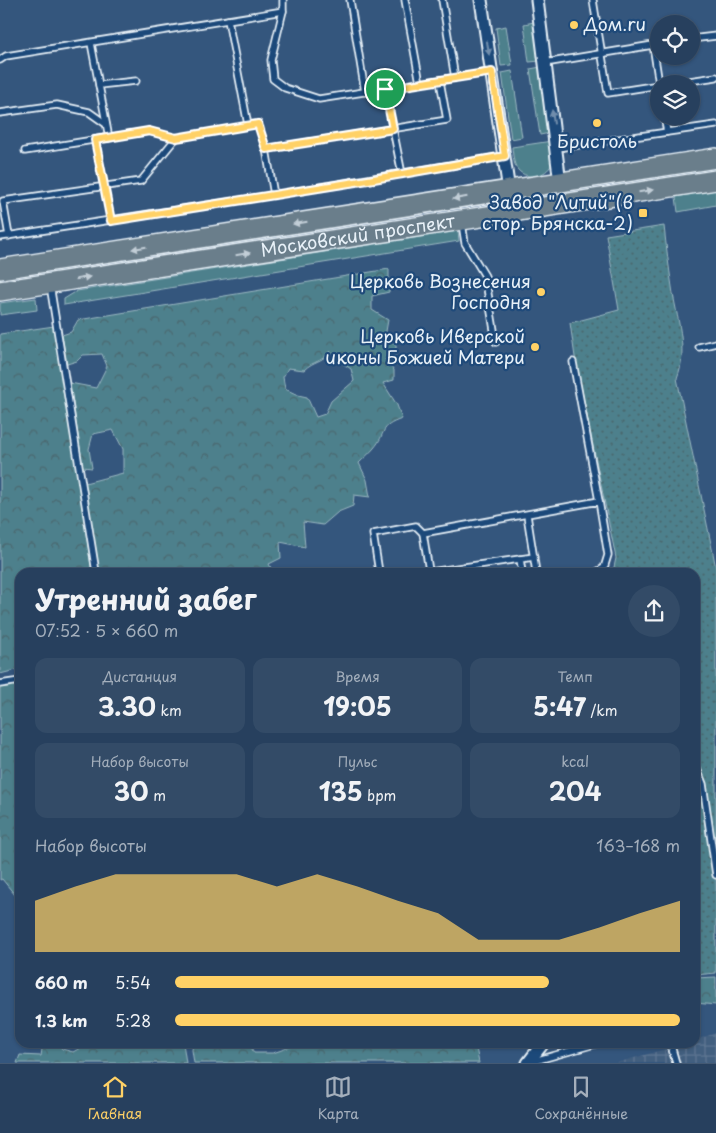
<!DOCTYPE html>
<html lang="ru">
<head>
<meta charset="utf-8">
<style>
	:root { --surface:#27405e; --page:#334b67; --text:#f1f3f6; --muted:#a4afbc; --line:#435973; --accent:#ffd166 }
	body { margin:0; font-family:"Playpen Sans",sans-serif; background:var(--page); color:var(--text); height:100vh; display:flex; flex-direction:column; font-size:19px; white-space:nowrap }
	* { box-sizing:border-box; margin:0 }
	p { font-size:16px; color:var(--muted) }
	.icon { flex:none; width:28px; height:28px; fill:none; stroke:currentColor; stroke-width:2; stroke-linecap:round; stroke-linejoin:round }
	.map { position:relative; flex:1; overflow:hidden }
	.drawer { position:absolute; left:15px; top:568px; width:685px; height:480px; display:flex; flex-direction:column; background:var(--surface); border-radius:15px; box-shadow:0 1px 4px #0004,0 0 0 1px var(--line) }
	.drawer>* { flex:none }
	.tools { position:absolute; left:650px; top:15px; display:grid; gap:10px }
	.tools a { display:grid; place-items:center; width:50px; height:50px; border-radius:50%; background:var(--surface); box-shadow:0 1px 4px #0004,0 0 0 1px var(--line); font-size:25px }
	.pin { position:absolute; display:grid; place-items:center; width:42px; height:42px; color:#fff; margin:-21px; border:2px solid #fff; border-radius:50%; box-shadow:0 1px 5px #0007 }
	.round { display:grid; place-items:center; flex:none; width:52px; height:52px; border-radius:26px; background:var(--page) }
	.summary { display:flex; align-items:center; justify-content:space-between; height:85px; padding:0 20px }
	h1 { font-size:28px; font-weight:700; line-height:38px }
	.stats { display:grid; grid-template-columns:repeat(3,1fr); gap:8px; height:85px; padding:5px 20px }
	.stats div { display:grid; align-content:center; border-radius:12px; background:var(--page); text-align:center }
	.stats b { font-size:25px; font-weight:700 }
	.stats small { font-size:14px; font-weight:400 }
	.stats p { font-size:14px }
	.chart { height:140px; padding:10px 20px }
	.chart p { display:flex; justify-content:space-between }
	.chart svg { width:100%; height:90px; margin-top:5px; fill:var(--accent); opacity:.7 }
	ul { padding:0 20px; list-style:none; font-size:16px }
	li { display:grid; grid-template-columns:80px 60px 1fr; align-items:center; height:38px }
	li i { height:12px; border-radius:6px; background:var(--accent) }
	.tab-bar { display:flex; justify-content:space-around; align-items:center; height:70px; border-top:1px solid var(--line); background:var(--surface); font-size:14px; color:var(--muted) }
	.tab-bar a { display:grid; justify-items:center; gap:2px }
	.tab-bar .on { color:var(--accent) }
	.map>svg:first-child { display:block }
</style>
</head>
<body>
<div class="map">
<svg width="716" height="1063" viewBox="0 0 716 1063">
	<defs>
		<pattern id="industrial-grid" width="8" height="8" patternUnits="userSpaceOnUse" patternTransform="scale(1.25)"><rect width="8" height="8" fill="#435e7f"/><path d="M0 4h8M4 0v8" fill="none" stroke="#5e7692"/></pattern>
		<pattern id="forest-crowns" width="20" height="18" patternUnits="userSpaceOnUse" patternTransform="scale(1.25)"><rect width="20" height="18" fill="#4e808c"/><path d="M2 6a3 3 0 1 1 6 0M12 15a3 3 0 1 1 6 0" fill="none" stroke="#4a676e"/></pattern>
		<pattern id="park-dots" width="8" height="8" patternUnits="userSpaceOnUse" patternTransform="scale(1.25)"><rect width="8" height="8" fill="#4e808c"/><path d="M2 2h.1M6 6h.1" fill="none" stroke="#4a676e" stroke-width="1.8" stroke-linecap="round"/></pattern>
	</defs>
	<rect width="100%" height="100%" fill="#34567d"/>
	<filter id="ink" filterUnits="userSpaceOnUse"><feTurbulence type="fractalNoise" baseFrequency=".02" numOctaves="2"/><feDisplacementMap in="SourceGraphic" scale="10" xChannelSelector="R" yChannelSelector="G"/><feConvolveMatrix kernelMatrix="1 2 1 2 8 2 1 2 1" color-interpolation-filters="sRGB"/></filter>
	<g filter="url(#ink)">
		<path fill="url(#industrial-grid)" d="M716,1033v30h-100l71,-20 8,-1v-2z"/>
		<g fill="#4e808c" stroke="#9bb8c2">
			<path d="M534,22l6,39 -11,1 -5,-38z"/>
			<path d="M506,26l6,39 -11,1 -5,-38z"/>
			<path d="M541,67l9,66 -10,2 -10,-66z"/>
			<path d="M512,71l10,66 -11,2 -9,-66z"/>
			<path d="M552,141v23c-6,12 -24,17 -34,6 -5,-6 -5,-16 -6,-23z"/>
			<path d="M716,190v15l-38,7 -2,-15z"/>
			<path d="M458,231l1,10 -395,64v-6l13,-8z"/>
			<path d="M36,298l1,12 -37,5v-12z"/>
		</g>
		<g fill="url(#forest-crowns)" stroke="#9bb8c2" fill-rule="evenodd">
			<path d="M389,269v23l-17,4v14l16,10 -3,17 11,7v10l-11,5 9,11v10l-11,3 14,22 5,14c-24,8 -15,14 -28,29 -4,5 -10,10 -15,15l8,17 3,17 -16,-2 -1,11 -15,6 -15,13 -20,-3 2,25 -25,-5 1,16 -12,6 4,8h-174l-14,-89 38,-10v-24l-10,-19 -20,4 -4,15 3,19 -9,-1 -13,-84 26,5 11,-22 -5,-12 -19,1 -6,6 -10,3 -5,-29 9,-3 7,-12zM330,351l6,8 15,10 3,12 -23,20 -6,13 -9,3 -9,-20 -9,-2 -13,-6 -2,-12 5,-9 16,2c10,-10 18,-7 26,-19z"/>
			<path d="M54,326l38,246h-72v97l-20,5v-340z"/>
			<path d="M20,680v221l-18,-22 -2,1v-195z"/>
			<path d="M716,977v28l-21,-2v-25z"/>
			<path d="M43,1042l15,1 4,6 11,3 16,-9h94l3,20h-169l3,-8 21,1z"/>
			<path d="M193,1043h56l5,10h19l23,-8 32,-2h147l4,20h-285l-2,-13z"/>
		</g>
		<path fill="url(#park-dots)" stroke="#9bb8c2" d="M664,226c2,20 5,41 8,61 4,30 17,61 5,91l39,190v405l-21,2v-403h-82l3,-14 -41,-201 -5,-34 49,-13 -13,-75z"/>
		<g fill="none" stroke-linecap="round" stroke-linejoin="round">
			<defs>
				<g id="service">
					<path d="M350,0l15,92"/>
					<path d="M405,0l15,83"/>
					<path d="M442,0l13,78"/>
					<path d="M593,0l15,93 51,-8"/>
					<path d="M283,11l-12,49 2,19 12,9 34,11 173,-27"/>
					<path d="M228,20l20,105"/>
					<path d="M691,39l25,-3"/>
					<path d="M91,43l18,95"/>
					<path d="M653,45l6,39"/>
					<path d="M0,60l6,-4 277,-45v-11"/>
					<path d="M545,63l114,-19"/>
					<path d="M669,84l47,-7"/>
					<path d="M99,85l37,-4"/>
					<path d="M385,89l17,85"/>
					<path d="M0,113l57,-8 32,7 17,12"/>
					<path d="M664,116l3,16"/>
					<path d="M95,140l16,81"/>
					<path d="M557,148l159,-23"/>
					<path d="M266,149l181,-29 -7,-39"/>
					<path d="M25,151l124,-20 27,7"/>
					<path d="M462,223l3,20 20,33 11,66"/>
					<path d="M9,236l-6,-35 138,-20 35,-43 82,-14 8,25 8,46"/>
					<path d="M0,237l274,-42 230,-39"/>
					<path d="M50,285l46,287"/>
					<path d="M699,347l17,-4"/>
					<path d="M573,362l26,139"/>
					<path d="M527,515l9,57"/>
					<path d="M423,533l6,38"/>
					<path d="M379,572l-6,-38 43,-8 7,7 176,-32 9,54 -4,13 -7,4"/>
					<path d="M430,572l34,-5"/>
					<path d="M465,572l-1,-5 56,-8"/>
					<path d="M522,572l-2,-13 14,-2"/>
					<path d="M0,684l20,-3"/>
					<path d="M695,764l8,20 13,91"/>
					<path d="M670,1042l6,21"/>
					<path d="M531,1062l71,-20"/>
				</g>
				<g id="minor">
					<path d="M481,0l28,191"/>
					<path d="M537,0l23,183"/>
					<path d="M528,1063l16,-21"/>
				</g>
				<g id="primary">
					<path d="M0,269l716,-111"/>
					<path id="s1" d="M0,291l462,-71 254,-40"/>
				</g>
			</defs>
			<use href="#service" stroke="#e8f1f8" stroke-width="9"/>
			<use href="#minor" stroke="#e8f1f8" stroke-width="15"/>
			<use href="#primary" stroke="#e8f1f8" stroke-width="22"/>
			<use href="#service" stroke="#1f4a7a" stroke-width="5.5"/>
			<use href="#minor" stroke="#1f4a7a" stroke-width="11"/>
			<use href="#primary" stroke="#6b7e8b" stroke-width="19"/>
		</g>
		<defs><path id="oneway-solid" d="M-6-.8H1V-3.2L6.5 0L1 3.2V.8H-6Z" transform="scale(1.25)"/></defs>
		<g fill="#6f8dac">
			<use href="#oneway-solid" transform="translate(488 48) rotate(81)"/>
			<use href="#oneway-solid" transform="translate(553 117) rotate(-98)"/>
		</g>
		<g fill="#c2ced7">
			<use href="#oneway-solid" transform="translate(646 191) rotate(-9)"/>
			<use href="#oneway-solid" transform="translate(460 198) rotate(171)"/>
			<use href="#oneway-solid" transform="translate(300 223) rotate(171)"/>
			<use href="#oneway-solid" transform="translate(139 248) rotate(171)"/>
			<use href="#oneway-solid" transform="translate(243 254) rotate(-9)"/>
			<use href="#oneway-solid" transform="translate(83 278) rotate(-9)"/>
		</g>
	</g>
	<g fill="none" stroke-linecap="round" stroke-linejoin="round" filter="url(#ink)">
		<defs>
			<path id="route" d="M492,72l13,84 -137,24 -257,41 -16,-81 54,-9 27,7 82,-14 8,25 127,-20 -8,-40z"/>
		</defs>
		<use href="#route" stroke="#fff" stroke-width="10"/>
		<use href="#route" stroke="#ffd166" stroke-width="6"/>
	</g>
	<g fill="#ffd166" stroke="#1f4a7a" stroke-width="2">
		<circle cx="574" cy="25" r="5"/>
		<circle cx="597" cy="123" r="5"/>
		<rect x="638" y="208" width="10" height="10" rx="2.5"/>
		<circle cx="541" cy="292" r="5"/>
		<circle cx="535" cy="347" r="5"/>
	</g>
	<g text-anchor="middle" stroke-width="4.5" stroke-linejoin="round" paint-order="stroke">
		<g font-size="18" fill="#e8f1f8" stroke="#1f4a7a" text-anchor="end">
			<text x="584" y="31" text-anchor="start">Дом.ru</text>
			<text x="597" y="148" text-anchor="middle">Бристоль</text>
			<text x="633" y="209">Завод "Литий"(в<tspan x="633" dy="21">стор. Брянска-2)</tspan></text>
			<text x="531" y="288">Церковь Вознесения<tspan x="531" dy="21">Господня</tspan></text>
			<text x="525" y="343">Церковь Иверской<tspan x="525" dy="21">иконы Божией Матери</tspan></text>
		</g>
		<g font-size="18" fill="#e8f1f8" stroke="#1f4a7a">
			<text dy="6" stroke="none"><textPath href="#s1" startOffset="362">Московский проспект</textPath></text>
		</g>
	</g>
</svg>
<div class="tools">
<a><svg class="icon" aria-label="locate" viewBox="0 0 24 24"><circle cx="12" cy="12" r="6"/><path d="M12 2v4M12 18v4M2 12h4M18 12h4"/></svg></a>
<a><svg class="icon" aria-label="layers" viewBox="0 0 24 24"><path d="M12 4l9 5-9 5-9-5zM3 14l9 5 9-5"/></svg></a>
</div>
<div class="pin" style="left:385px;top:89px;background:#1e9e55"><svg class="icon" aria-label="arrive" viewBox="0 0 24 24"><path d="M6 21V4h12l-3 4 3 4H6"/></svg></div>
<section class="drawer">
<div class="summary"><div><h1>Утренний забег</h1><p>07:52 · 5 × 660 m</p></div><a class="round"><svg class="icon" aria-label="share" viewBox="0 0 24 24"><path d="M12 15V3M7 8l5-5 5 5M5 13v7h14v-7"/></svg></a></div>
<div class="stats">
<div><p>Дистанция</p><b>3.30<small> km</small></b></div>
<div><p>Время</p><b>19:05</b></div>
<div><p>Темп</p><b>5:47<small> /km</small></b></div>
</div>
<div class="stats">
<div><p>Набор высоты</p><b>30<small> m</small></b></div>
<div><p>Пульс</p><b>135<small> bpm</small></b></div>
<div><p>kcal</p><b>204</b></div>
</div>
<div class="chart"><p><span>Набор высоты</span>163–168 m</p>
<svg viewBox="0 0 160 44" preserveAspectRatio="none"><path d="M0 44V19L10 12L20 6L30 6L40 6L50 6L60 12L70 6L80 12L90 19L100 25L110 38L120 38L130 38L140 32L150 25L160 19V44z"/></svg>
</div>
<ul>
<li><b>660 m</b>5:54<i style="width:74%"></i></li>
<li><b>1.3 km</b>5:28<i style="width:100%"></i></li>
</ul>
</section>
</div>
<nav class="tab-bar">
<a class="on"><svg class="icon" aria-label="home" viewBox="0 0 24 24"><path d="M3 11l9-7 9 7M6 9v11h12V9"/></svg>Главная</a>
<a><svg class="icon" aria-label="map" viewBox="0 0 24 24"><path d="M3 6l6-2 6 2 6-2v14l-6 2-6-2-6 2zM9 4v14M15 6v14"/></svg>Карта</a>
<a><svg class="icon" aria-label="saved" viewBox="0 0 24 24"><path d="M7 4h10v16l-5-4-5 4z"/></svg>Сохранённые</a>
</nav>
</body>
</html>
